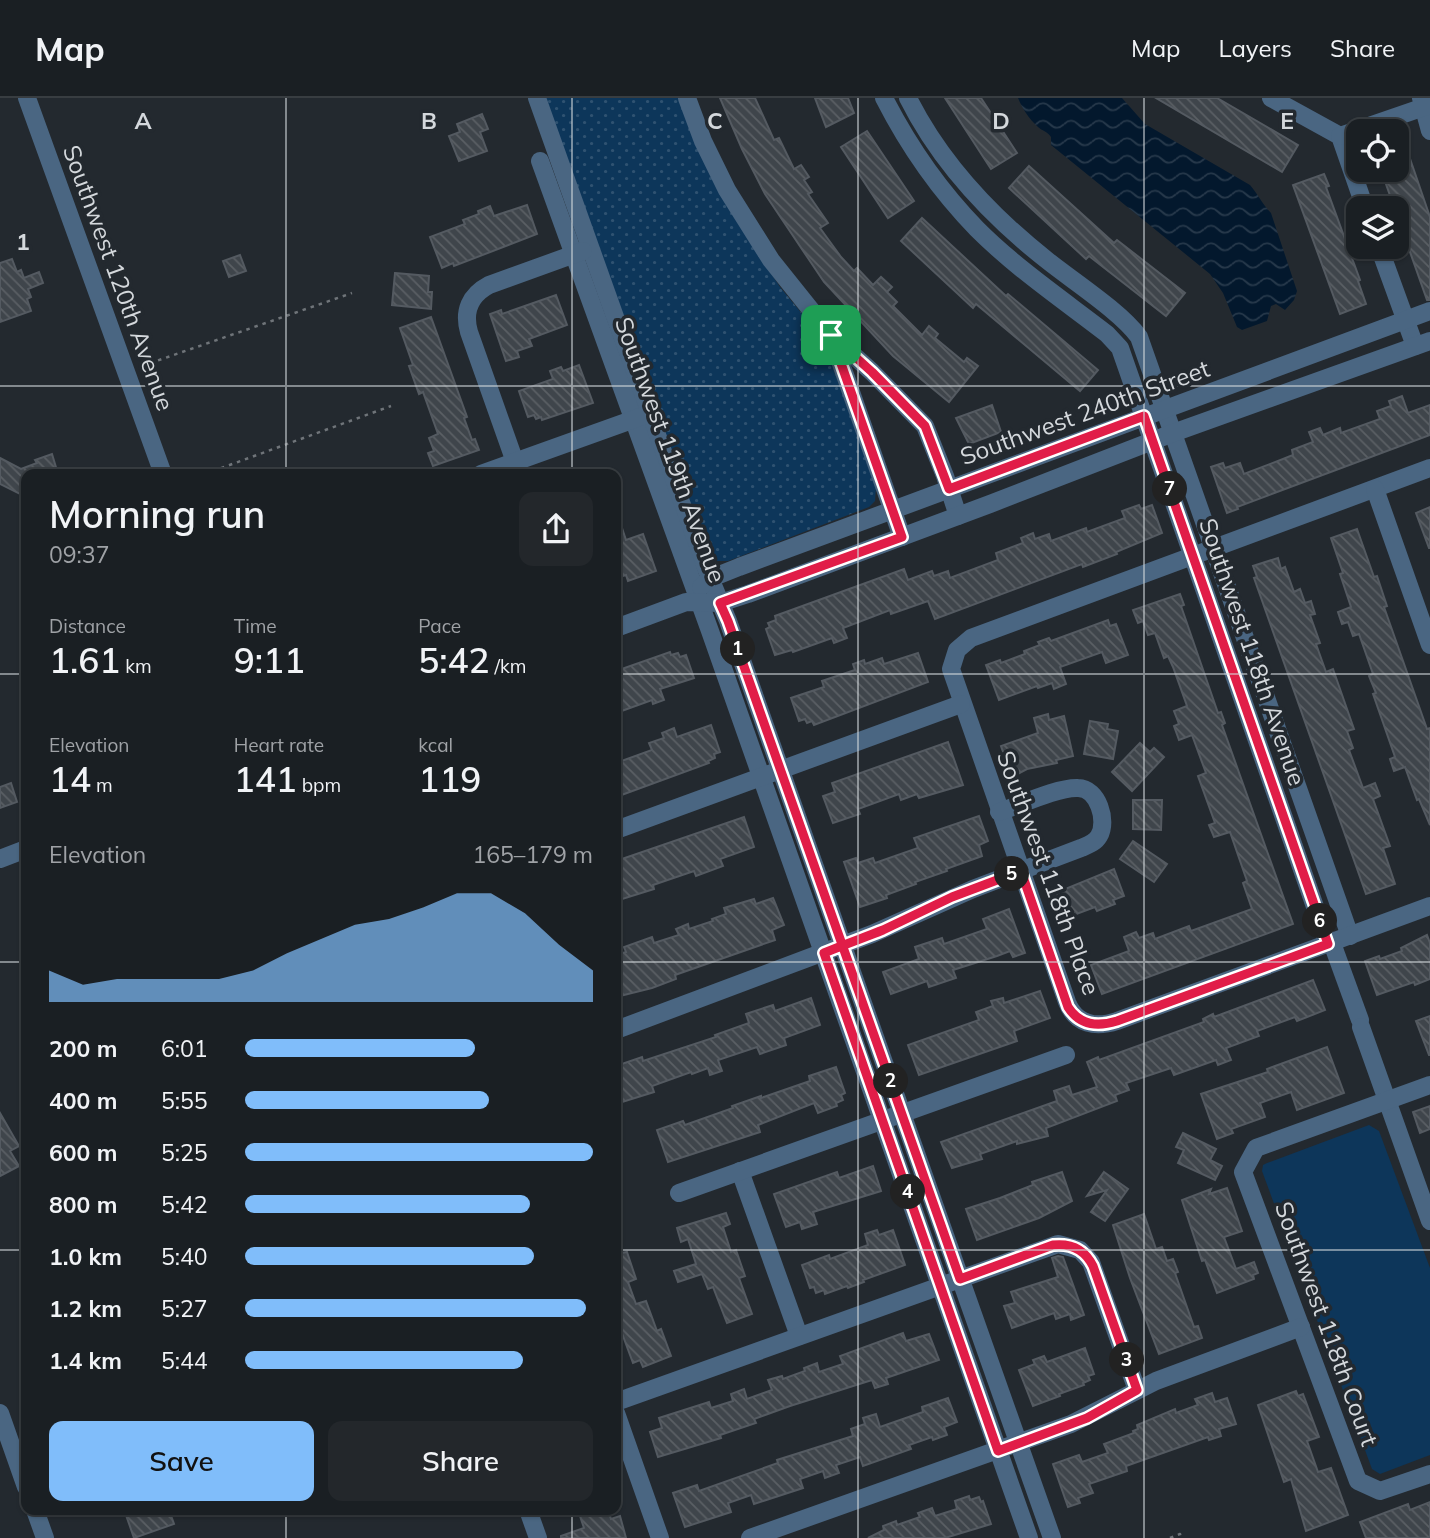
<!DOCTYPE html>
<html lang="en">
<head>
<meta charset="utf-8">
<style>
	:root { --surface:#1a1f23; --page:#23272b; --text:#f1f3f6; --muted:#9fa2a6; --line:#383d41; --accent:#80bdfa }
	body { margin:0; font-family:Mulish,sans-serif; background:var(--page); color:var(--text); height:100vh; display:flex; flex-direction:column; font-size:26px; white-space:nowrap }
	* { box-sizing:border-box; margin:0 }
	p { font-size:23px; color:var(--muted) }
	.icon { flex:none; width:38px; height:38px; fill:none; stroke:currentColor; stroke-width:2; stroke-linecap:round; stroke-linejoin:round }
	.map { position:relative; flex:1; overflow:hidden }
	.details { position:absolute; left:21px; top:371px; width:600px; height:1046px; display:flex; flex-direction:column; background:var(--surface); border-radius:14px; box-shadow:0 2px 5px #0004,0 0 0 2px var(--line) }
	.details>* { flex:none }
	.tools { position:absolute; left:1346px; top:21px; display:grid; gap:14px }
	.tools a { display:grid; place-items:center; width:63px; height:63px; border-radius:14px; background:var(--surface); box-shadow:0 2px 5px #0004,0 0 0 2px var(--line); font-size:35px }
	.pin { position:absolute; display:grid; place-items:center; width:60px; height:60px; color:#fff; margin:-30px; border-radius:14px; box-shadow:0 4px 10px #0006 }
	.km { position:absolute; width:35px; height:35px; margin:-18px; border-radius:50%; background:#222; color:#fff; font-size:19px; line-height:35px; text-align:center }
	.round { display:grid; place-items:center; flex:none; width:74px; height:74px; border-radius:14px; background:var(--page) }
	.summary { display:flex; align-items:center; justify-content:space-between; height:119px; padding:0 28px }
	h1 { font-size:38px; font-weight:600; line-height:52px }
	.metrics { display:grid; grid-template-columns:repeat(3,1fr); gap:10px; height:119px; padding:7px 28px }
	.metrics div { display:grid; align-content:center }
	.metrics b { font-size:35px; font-weight:600 }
	.metrics small { font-size:19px; font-weight:400 }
	.metrics p { font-size:19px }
	.chart { height:196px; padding:14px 28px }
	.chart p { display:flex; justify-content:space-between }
	.chart svg { width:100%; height:126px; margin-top:7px; fill:var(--accent); opacity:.7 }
	.action { display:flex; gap:14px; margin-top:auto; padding:14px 28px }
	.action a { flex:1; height:80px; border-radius:14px; background:var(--accent); color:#111; font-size:28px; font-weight:600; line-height:80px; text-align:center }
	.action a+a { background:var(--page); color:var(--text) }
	ul { padding:0 28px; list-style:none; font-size:23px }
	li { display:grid; grid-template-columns:112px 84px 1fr; align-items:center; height:52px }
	li i { height:18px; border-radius:9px; background:var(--accent) }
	header { display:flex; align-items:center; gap:42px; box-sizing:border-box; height:98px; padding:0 35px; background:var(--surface); border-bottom:2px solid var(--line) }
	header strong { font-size:33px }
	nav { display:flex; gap:38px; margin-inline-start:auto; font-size:24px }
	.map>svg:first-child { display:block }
</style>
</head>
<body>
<header>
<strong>Map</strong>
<nav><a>Map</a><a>Layers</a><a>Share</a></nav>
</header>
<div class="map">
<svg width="1430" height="1440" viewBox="0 0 1430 1440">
	<defs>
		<pattern id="park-dots" width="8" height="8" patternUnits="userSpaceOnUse" patternTransform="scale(1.75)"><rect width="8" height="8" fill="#0d365a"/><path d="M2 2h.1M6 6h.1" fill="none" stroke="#2f5271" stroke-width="1.8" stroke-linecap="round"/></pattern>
		<pattern id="water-waves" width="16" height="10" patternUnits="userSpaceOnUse" patternTransform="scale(1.75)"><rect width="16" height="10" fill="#03182d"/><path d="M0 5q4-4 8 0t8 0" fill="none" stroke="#27394b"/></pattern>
		<pattern id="building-back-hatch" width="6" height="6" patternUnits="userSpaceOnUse" patternTransform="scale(1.75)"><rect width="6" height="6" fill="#3f454b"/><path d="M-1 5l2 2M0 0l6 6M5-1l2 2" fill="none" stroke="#5a5f64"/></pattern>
	</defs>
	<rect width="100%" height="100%" fill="#23292f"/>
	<path fill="#0d365a" d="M1369,1027l10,6 51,137v187l-50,19 -8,-5 -110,-298 1,-6 4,-2z"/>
	<path fill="url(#park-dots)" d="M542,0h136l28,67 30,55 44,67 42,51 54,149 -1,14 -6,6 -141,54h-11l-13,-12z"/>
	<path fill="url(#water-waves)" d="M1018,0h104l23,26 105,61c8,9 12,19 21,28l26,78 -3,9 -9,10 -9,-6 -5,2 -4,15 -25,9 -5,-3 -14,-34 -13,-19 -159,-129v-8c-4,-6 -9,-6 -13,-10 -9,-8 -16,-19 -20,-29z"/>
	<g fill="url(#building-back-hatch)" stroke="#545a61" stroke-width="2">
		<path d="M720,0h35l19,42 5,-2 15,31 7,-4 8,12 -5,3 8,12 -4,2 20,29 -8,5 21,29 13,14 3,-3 16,17 8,-8 11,10 -5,5 10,10 -4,4 29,29 7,-9 9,8 -3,4 29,24 3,-4 11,8 -29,36 -56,-46 -69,-74 -59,-88 -23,-45z"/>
		<path d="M815,0h33l6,15 -28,14z"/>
		<path d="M945,0h36l36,55 -26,16z"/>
		<path d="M1156,0h61l81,47 -16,27z"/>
		<path d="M482,16l6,15 -8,3 7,19 -28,10 -10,-25 11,-4 -3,-8z"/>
		<path d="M867,33l47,70 -26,17 -47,-71z"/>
		<path d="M1406,49l24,70v83h-3l-46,-130h15v-20z"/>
		<path d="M1029,68l85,77 3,-3 68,53 -19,23 -77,-60 -3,3 -77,-71z"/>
		<path d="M1324,76l5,12 -3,1 34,93 -2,1 8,23 -26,10 -47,-129z"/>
		<path d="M527,107l10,29 -83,32 -1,-3 -11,5 -12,-31 35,-13 -2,-4 16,-6 -1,-3 12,-5 4,10z"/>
		<path d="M922,120l84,78 2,-2 90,76 -18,21 -104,-87 -3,4 -72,-67z"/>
		<path d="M240,157l6,16 -17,6 -6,-16z"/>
		<path d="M12,161l5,13 4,-2 3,8 15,-6 4,11 -15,6 3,8 -4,2 4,12 -31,11v-59z"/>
		<path d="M395,175l34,3 -1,16h4l-1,17 -39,-4z"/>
		<path d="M556,197l11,30 -38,14 3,7 -15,5 2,6 -13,4 -16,-47 11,-4 1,4z"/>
		<path d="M431,219l36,100 -3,1 8,22 3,-1 4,11 -46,16 -5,-13 6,-2 -5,-13 9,-4 -15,-42 -4,2 -10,-28 4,-1 -13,-37z"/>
		<path d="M579,267l14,38 -51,17 -1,-3 -5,2 -2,-4 -6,2 -9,-26 34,-12 -3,-8 11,-4 2,4z"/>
		<path d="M1402,298l6,17 22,-8v30l-193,72 1,2 -11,4 -16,-46 12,-4 2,5 15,-5 4,11 39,-15 10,-4 -1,-5 21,-8 -4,-10 11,-4 3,7 17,-7 1,5 39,-14 -3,-8 14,-5 -2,-5z"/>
		<path d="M992,307l9,27 -32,12 -13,-26z"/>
		<path d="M52,356l6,20h-32v23l-26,-13v-26l21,11 16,-6 -2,-3z"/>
		<path d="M1139,407l2,4 11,-4 10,28 -46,19 1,2 -34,13 -1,-3 -147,55 -7,-18 -37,13 -1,-4 -47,18 4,10 -13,5 -2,-5 -39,14 -1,-2 -17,5 -9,-26 4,-2 -2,-4 8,-3 -1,-4 129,-47 4,11 24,-9 2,5 14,-5 2,7 48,-18 -2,-7 27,-10 -2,-5 12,-5 2,6 14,-5 2,7 35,-13 1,4 38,-14 -3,-7z"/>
		<path d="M1430,409v41h-1l-13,-35z"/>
		<path d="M616,418h2l8,24 17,-6 13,37 -28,10 -2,-6 -10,3z"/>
		<path d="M1357,431l17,48 3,-1 10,30 -3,1 43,122 3,-1v97l-11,-26 -2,1 -12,-33 -11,4 -4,-12 5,-2 -22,-63 3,-1 -7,-17 4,-2 -14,-40 -6,2 -5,-14 -6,2 -4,-12 13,-5 -11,-33 3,-1 -12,-35z"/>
		<path d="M1278,460l3,11 4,-2 9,25 6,-3 5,14 6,-2 4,13 -5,1 10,28 -4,1 10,28 7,-3 21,60 -7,2 6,17 -4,2 14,38 12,-5 5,13 -7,3 17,47 -7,2 12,36 -29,10 -112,-316 3,-1 -4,-11z"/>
		<path d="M1180,496l4,11 -3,1 37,107 3,-1 4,11 -3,2 71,199 -191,70 -11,-29 38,-14 -5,-14 12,-5 3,6 14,-5 2,6 34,-13 2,5 61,-22 -9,-26 4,-2 -17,-49 -16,5 -5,-12 6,-2 -17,-47 8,-3 -14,-38 -13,5 -5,-14 5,-2 -5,-13 13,-5 -14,-39 -5,-11 -4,2 -9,-25 -7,2 -5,-14 -5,2 -5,-13z"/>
		<path d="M1108,522l2,6 6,-2 12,31 -22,8 -4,-11 -42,15 6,17 -12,5 -2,-6 -14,5 -1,-2 -38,14 -13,-35 14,-5 1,3 24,-9 -1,-3 16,-6 -2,-3 11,-4 2,3z"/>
		<path d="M670,554l1,3 7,-2 2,4 6,-2 8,23 -34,11 4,11 -11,4 -1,-4 -36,13v-42z"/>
		<path d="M918,555l10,29 -114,43 -2,-4 -5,2 -2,-4 -6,2 -8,-23 33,-11 -2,-6 33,-11 -2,-6 11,-4 1,4 17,-6 2,6z"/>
		<path d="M1048,616l1,6 15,-4 9,40 -17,4 1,3 -30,6 -15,8 -11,-31 37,-13 -4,-15z"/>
		<path d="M1090,623l18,3 -1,5 11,2 -5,28 -29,-5z"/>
		<path d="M711,627l9,27 -6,2 1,4 -7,3 1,2 -93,34v-34l36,-13 -3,-7 15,-5 -2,-5 12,-5 3,9z"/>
		<path d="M948,644l15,43 -44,13 -2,-4 -16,6 -2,-6 -41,15 2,5 -27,9 -10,-27 12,-4 -3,-9z"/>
		<path d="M1140,645l10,9 4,-4 10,9 -32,34 -20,-19z"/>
		<path d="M11,685l6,19 -17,6v-21z"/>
		<path d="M1133,702h29l-1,30 -28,-1z"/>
		<path d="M979,718l9,25 -9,4 3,11 -36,13 1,2 -32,11 1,2 -30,11 1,3 -27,9 -16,-45 12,-4 2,5 15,-5 2,5 43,-15 -4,-10z"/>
		<path d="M744,719l10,30 -34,12 3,7 -27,10 -2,-5 -41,14 1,4 -38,12v-40z"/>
		<path d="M1133,743l34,23 -13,18 -34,-23z"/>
		<path d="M1114,771l10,27 -11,4 2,4 -18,7 -2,-4 -32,12 -10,-25z"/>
		<path d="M773,800l11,27 -12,5 3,10 -100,35 1,4 -24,9 -36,9v-42l10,-3 -2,-5 28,-10 2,6 25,-8 -3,-6 12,-5 1,5 24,-8 -1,-2 14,-5 -2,-6 30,-9 2,5z"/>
		<path d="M1009,811l16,44 -12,4 -3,-6 -13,5 -44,14 3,8 -27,9 -2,-6 -36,13 -8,-22 36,-13 -4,-12 27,-9 2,6 43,-15 -4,-10z"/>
		<path d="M1427,837l3,8v36l-15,6 -1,-3 -37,13 -12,-34 14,-5 1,3 22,-8 -1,-3z"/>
		<path d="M1313,882l12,30 -28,11 -2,-4 -38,14 2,5 -33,12 5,12 -13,5 -2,-5 -42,15 -3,-7 -45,15 3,7 -14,5 2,6 -71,27 2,8 -31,8v-3l-37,13 2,5 -30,9 -11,-26 116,-41 -3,-10 15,-5 3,9 25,-8 -10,-25 11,-5 1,3 105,-38 -1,-3 10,-5 1,3z"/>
		<path d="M1040,893l10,27 -36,13 3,10 -98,34 -11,-30 71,-25 -3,-8 17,-6 -2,-5 12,-3 1,5z"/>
		<path d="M811,900l9,27 -36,13 2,7 -26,9 -3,-7 -39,13 4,11 -12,4 -2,-7 -16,6 -1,-2 -39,14 2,6 -38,12v-38l26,-9 1,4 73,-24 -1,-2 34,-12 -3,-9 27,-9 2,6z"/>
		<path d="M1430,918v39h-1l-13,-34z"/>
		<path d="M1327,949l17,46 -47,17 -6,-18 -31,11 5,14 -34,12 2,4 -16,6 -16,-45 67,-22 -1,-3z"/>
		<path d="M836,969l9,26 -4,2 2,5 -7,3 1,3 -19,7 -4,-10 -56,22 2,7 -92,30 -11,-32 26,-9 2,4 48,-17 -1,-2 29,-10v2l49,-17 -1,-5z"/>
		<path d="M1430,1008v23l-10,4 -7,-21z"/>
		<path d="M0,1015l19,33 -9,5 9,15 -19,10z"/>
		<path d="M1183,1035l33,16 -6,11 12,6 -7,14 -37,-17 6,-13 -8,-3z"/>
		<path d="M873,1068l8,25 -68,21 4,12 -15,5 -2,-7 -14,5 -12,-33 63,-22 2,6z"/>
		<path d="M1062,1074l10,29 -33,17 -62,22 -11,-31 34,-11 33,-13 -1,-3z"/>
		<path d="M1104,1074l24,17 -23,32 -14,-9 16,-22 -20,6z"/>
		<path d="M1227,1090l15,43 -18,6 12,32 18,-7 4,11 -5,2 1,4 -37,14 -12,-33 -3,1 -20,-61 29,-11 -2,5z"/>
		<path d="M726,1115l4,11 -7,3 8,25 5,-2 9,26 -6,2 13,36 -25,9 -14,-36 -5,2 -6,-15 -24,8 -4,-11 22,-7 -8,-25 -7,3 -4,-14z"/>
		<path d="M1144,1116l12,35 6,-2 5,14 6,-2 5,13 -3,1 19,54 4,-1 4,12 -43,16 -29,-76 -17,-53z"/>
		<path d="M877,1132l2,5 14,-5 12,35 -42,15 1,2 -16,6 -1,-2 -22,8 -1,-4 -8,3 -2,-6 -4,1 -8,-23 27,-10 1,4 38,-14 -3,-11z"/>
		<path d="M627,1154l9,27 -8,3 8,22 10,-3 11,30 4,-2 10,27 -28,11 -3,-7 -7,3 -17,-46v-63z"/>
		<path d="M1058,1158l5,1 21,58 -13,5 -1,-6 -14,5 -2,-6 -42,15 -8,-22 11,-3 -4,-11 47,-15 -6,-19z"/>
		<path d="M903,1235l3,8 23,-7 10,26 -53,18 2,6 -13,4 -3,-8 -82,26 -36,13 2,4 -36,12 1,3 -63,19 -8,-25 12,-4 -3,-10 50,-16 2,6 22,-7 -2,-7 13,-5 3,10 25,-9 -4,-10 14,-4 1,3 22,-8 -1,-3 13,-5 2,9 24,-8 -3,-8z"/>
		<path d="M1085,1250l9,26 -6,2 2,4 -7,3 1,2 -25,9 1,2 -27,10 -14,-36 16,-6 -2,-4 11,-4 3,6z"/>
		<path d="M1296,1293l2,5 5,-2 16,43 -12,4 11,31 13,-4 17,47 -42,16 -15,-52 -7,3 -26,-77z"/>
		<path d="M1212,1295l3,9 12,-4 9,26 -17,5 2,7 -12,4 -1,-3 -82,29 1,5 -38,13 4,9 -15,5 2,5 -12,4 -15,-43 26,-9 3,7 26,-9 -4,-9 30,-11 -1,-2 5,-2 -1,-4 38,-16 1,4 22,-8 -3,-6z"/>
		<path d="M948,1300l9,24 -13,5 3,8 -14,5 -1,-3 -23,8 2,4 -48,17 -3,-9 -24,8 3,8 -14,5 -2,-7 -23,8 3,9 -49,16 -3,-9 -23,8 3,9 -46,15 -12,-34 24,-8 2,6 79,-28 -1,-3 76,-24 -2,-7 14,-5 -2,-6 13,-4 4,13 43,-15 -1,-5z"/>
		<path d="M969,1398l1,4 9,-3 2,5 2,-1 8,23 -46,14h-77l16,-8 -1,-4 13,-5 1,4 23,-8 -2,-4 14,-5 3,8 22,-7 -2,-8z"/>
		<path d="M1430,1404v36h-64l-6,-16 48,-18 2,6z"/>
		<path d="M139,1412h30l5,14 -40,14 -8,-23z"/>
		<path d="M578,1412h30l3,9 9,-3 6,22h-65v-2l23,-8z"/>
	</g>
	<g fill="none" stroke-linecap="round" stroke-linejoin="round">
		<g stroke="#6f7479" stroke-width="2.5" stroke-dasharray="3.5 5" stroke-linecap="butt">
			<path d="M142,268l210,-73"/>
			<path d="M205,376l186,-68"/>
			<path d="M1170,1440l10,-4 1,4"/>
		</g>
		<g stroke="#4a6682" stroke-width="18">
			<path d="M27,0l136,376"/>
			<path d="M537,0l160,449 31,74 324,917"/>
			<path d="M687,0l16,43 24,49 44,70 60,75 41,37 53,54 20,50 13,40"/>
			<path d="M884,0c24,47 56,93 93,131 39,39 86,71 130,105l13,14 208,596"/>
			<path d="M908,0c32,64 84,119 140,163 25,20 73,51 91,76l211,599"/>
			<path d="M1271,0l69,38 25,72"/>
			<path d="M1421,0l9,33"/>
			<path d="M1340,38l90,-31"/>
			<path d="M540,63l170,470 319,907"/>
			<path d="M1379,149l36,99"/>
			<path d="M832,240l70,199"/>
			<path d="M515,364l-46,-130c-6,-21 1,-37 20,-47l94,-34"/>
			<path d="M1430,370l-459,170 -14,12 -6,19 116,333c9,23 29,26 50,19l313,-115"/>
			<path d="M481,376l162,-58"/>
			<path d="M1375,391l55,156"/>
			<path d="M701,489l8,-8 30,-12 691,-256"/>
			<path d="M616,530l70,-26 34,1 28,-9 242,-90 183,-71 257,-92"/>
			<path d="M616,732l345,-126"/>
			<path d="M0,761l26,-10"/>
			<path d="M1332,845l28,77"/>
			<path d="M1361,929l69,194"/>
			<path d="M616,932l256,-96 101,-45 108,-41c7,-3 14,-5 18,-12 9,-15 -1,-48 -21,-48 -20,-1 -58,17 -79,24"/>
			<path d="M1430,987l-174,63 -13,24 115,309 22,10 50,-17"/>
			<path d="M740,1073l59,165"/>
			<path d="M679,1095l387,-138"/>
			<path d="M616,1304l442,-158 22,6 11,12 46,128"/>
			<path d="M0,1315l26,74"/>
			<path d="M616,1315l44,125"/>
			<path d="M35,1412l10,28"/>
			<path d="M528,1412l10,28"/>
			<path d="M750,1440l321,-114 85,-43 145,-54"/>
		</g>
	</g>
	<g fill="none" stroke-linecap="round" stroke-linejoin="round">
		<defs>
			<path id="route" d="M831,237l71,202 -182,66 8,18c78,219 156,438 232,658l93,-34c18,-2 32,5 40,21l44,124 -50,28 -89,33 -174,-498c19,-8 39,-15 59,-23l69,-33 69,-26 47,136c12,19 30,20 49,14l211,-77 -184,-528 -195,73 -24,-63 -53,-54 -41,-37"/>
		</defs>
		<use href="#route" stroke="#fff" stroke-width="14"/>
		<use href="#route" stroke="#e11d48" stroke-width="9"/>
	</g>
	<path fill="none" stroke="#d4d8dc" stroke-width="2" stroke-opacity="0.55" d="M286,0v376M572,0v376M858,0v1440M1144,0v1440M0,288h1430M0,576h26M616,576h814M0,864h26M616,864h814M0,1152h26M616,1152h814M286,1412v28M572,1412v28"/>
	<g text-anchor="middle" stroke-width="7" stroke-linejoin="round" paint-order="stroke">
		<g font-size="24" fill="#d4d8dc" stroke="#23292f">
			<text transform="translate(118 180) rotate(70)" y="8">Southwest 120th Avenue</text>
			<text transform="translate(1085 315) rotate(-20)" y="8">Southwest 240th Street</text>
			<text transform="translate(670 352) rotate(70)" y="8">Southwest 119th Avenue</text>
			<text transform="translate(1252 554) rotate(71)" y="8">Southwest 118th Avenue</text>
			<text transform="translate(1048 775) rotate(70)" y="8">Southwest 118th Place</text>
			<text transform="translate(1326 1226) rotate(70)" y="8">Southwest 118th Court</text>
		</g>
	</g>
	<g font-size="23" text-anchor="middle" font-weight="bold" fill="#d4d8dc" stroke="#23292f" stroke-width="7" stroke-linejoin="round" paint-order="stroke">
		<text x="143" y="31">A</text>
		<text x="429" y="31">B</text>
		<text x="715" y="31">C</text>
		<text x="1001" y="31">D</text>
		<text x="1287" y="31">E</text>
		<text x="23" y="152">1</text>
	</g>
</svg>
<div class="tools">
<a><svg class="icon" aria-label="locate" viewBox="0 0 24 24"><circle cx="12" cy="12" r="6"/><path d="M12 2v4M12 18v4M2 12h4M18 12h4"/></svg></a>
<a><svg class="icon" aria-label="layers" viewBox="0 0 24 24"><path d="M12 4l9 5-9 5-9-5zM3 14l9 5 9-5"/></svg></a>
</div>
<div class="pin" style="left:831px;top:237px;background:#1e9e55"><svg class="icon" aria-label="arrive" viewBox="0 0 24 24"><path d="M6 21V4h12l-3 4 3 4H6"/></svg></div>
<b class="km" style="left:738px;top:551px">1</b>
<b class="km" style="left:891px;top:983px">2</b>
<b class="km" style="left:1127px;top:1262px">3</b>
<b class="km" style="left:908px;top:1094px">4</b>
<b class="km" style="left:1012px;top:776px">5</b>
<b class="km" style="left:1320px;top:823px">6</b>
<b class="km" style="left:1170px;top:391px">7</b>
<section class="details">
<div class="summary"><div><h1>Morning run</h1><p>09:37</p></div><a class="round"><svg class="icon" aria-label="share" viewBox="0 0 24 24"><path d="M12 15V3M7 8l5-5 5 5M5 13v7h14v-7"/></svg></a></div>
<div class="metrics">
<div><p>Distance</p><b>1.61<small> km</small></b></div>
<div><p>Time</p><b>9:11</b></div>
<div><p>Pace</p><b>5:42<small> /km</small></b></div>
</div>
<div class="metrics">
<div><p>Elevation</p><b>14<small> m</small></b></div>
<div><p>Heart rate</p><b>141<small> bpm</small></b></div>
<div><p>kcal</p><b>119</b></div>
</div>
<div class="chart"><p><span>Elevation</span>165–179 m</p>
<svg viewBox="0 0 160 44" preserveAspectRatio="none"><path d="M0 44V33L10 38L20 36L30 36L40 36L50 36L60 33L70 27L80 22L90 17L100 15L110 11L120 6L130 6L140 13L150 24L160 33V44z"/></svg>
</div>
<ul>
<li><b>200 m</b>6:01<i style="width:66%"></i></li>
<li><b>400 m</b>5:55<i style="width:70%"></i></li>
<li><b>600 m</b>5:25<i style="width:100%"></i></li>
<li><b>800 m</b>5:42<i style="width:82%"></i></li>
<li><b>1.0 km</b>5:40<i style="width:83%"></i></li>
<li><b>1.2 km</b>5:27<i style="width:98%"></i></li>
<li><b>1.4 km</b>5:44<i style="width:80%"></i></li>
</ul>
<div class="action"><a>Save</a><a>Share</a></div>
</section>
</div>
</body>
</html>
